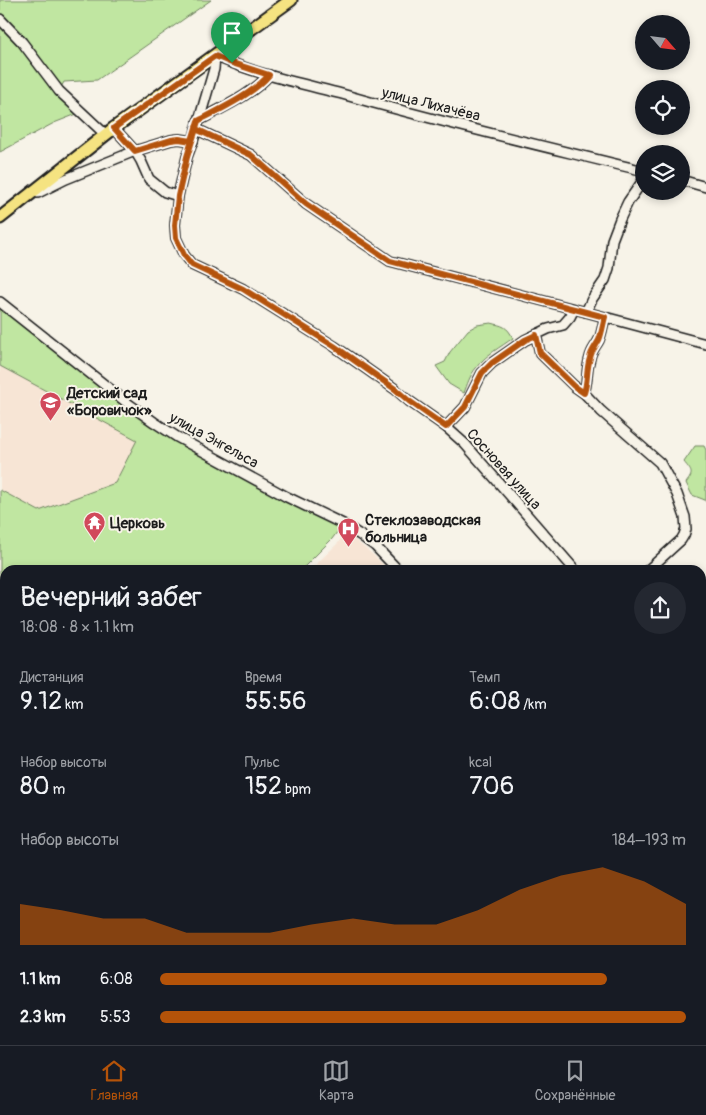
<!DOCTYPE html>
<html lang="ru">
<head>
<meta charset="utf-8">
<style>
	:root { --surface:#171b24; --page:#242831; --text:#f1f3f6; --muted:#9ea1a6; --line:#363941; --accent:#b45309 }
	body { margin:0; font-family:Pangolin,sans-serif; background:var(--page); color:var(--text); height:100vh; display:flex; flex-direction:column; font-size:19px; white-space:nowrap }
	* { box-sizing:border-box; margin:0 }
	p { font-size:16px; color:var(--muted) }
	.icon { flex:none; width:28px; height:28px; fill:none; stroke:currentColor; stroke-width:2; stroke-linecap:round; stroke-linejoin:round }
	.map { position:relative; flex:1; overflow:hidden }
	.panel { position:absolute; left:0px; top:565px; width:706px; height:480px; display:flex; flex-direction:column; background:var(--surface); border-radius:15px 15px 0 0; box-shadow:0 2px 8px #0003 }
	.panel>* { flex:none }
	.needle { width:32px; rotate:118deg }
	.fabs { position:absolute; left:635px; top:15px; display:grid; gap:10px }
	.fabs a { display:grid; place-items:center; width:55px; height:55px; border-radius:50%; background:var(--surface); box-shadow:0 2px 8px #0003; font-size:25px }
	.pin { position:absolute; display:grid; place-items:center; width:42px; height:42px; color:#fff; margin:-51px -21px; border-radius:50% 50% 50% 0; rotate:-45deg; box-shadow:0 0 5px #0007 }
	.pin .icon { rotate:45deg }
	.round { display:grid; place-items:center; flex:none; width:52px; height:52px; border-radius:26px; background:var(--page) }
	.head { display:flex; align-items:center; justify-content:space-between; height:85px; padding:0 20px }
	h1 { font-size:28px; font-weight:600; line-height:38px }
	.figures { display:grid; grid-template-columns:repeat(3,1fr); gap:8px; height:85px; padding:5px 20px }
	.figures div { display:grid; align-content:center }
	.figures b { font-size:25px; font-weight:600 }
	.figures small { font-size:14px; font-weight:400 }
	.figures p { font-size:14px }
	.chart { height:140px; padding:10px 20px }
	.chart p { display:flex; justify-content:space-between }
	.chart svg { width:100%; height:90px; margin-top:5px; fill:var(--accent); opacity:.7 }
	ul { padding:0 20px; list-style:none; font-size:16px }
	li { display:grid; grid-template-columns:80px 60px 1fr; align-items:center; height:38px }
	li i { height:12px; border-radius:6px; background:var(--accent) }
	.tab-bar { display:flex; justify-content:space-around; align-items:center; height:70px; border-top:1px solid var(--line); background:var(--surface); font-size:14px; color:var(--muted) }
	.tab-bar a { display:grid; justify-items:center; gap:2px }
	.tab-bar .active { color:var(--accent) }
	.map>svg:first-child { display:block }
</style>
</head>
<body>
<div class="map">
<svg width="706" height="1045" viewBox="0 0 706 1045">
	<rect width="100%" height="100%" fill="#f7f3e8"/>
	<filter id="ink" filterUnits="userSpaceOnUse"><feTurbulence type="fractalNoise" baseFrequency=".02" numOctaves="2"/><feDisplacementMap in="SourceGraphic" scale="10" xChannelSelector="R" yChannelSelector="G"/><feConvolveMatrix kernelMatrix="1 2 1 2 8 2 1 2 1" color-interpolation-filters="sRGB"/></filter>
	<g filter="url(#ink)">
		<g fill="#f7e5d5">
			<path d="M0,366l138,74 -23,43 -76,28 -39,-21z"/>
			<path d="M344,534l12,7 15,12 18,17h-79l28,-27z"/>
			<path d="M174,1040h93l-4,5h-83z"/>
		</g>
		<g fill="#c0e6a1" stroke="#6e815e">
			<path d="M0,0h211l-114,80 -33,2 -5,9 23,21 -28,11 -54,29z"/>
			<path d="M0,302l154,120 189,102 -11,15 -31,31h-296v129h-5v-209l39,21 76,-28 22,-43 -137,-74z"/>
			<path d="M491,323c12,3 16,3 22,15 -12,9 -28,17 -37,30 -6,7 -9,17 -12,25l-15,-9 -13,-18 9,-4 5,-10 18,-22 9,-5z"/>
			<path d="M695,446h9l2,4v52l-1,-2 -13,-5 -6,-12c8,-10 6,-11 -2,-21z"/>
			<path d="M174,1040h58v5h-52z"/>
		</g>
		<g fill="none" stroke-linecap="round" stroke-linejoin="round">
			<defs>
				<g id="minor">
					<path d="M0,19l22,23 37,49 47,44"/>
					<path d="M198,121c23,-13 54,-26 71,-46"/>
					<path d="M114,128l21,23 6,10 8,18 16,13 13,4 -3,29 1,13 8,17 8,10 51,24 91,57 61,43 14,12 37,26 19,17 110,126"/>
					<path d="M196,129l55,26 55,49 84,57 196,51 120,32"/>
					<path d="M681,180l25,7"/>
					<path d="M38,193l28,-14 69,-28 36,-11 8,-1 14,2"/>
					<path d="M178,196l9,-39 6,-16 21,-72 1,-13c40,18 84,27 127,38 100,29 201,52 302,77"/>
					<path d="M0,302l130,103 24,17 23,15 110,60 56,27 17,11 15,11 23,24"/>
					<path d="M586,312l6,-13 13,-19 4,-12 3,-28 8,-21 8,-17 16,-23"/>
					<path d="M536,335l4,18 34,33 10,7 17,18 59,52 17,31 8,23 1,12 -2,6 -3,5 -33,30"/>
					<path d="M584,393c4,-12 2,-23 6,-35 1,-7 6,-12 9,-18 3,-7 4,-16 6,-23"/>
					<path d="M446,427l19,-20 17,-34 10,-10 33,-23 23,-11 15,-4 7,-8 4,-8"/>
					<path d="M701,646l5,-3"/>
					<path d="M701,708l5,4"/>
					<path d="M701,875l5,5"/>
					<path d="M701,958l5,10"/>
					<path d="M270,1045l4,-5"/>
					<path d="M430,1045l3,-5"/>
					<path d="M628,1045l12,-5"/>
				</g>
				<path id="major" d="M0,218l114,-90 177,-128"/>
			</defs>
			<use href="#minor" stroke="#1c1c1c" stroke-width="12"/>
			<use href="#major" stroke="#1c1c1c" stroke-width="15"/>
			<use href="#minor" stroke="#f7f3e8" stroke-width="9"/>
			<use href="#major" stroke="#f5e381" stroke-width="11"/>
		</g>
	</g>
	<g fill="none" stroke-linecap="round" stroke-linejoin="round" filter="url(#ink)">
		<defs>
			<path id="route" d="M232,63l-17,-7 -101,72 21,23 36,-11 8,-1 13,2 4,-12 55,26 55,49 84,57 215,56c-2,7 -3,16 -6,23 -3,6 -8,11 -9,18 -4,12 -2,23 -6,35l-10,-7 -34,-33 -4,-18 -11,5 -33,23 -10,10 -17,34 -19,20 -37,-26 -14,-12 -61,-43 -91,-57 -51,-24 -8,-10 -8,-17 -1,-13 3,-29 9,-39 11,-36c23,-12 55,-27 71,-46l-37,-12"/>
		</defs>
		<use href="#route" stroke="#fff" stroke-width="10"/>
		<use href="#route" stroke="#b45309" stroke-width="6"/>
	</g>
	<defs>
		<symbol id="school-pin" viewBox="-11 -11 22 30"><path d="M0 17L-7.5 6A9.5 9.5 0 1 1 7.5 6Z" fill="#d1495b" stroke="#f7f3e8"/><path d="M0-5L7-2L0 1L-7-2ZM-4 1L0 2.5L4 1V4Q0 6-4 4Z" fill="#fff"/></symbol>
		<symbol id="temple-pin" viewBox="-11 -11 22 30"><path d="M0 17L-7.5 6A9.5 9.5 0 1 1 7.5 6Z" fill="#d1495b" stroke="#f7f3e8"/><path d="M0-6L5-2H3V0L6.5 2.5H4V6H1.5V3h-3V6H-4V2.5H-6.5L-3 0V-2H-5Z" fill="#fff"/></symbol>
		<symbol id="hospital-pin" viewBox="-11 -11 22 30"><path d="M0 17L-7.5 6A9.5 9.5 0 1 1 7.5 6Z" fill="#d1495b" stroke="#f7f3e8"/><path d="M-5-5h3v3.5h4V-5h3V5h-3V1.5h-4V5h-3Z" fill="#fff"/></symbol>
	</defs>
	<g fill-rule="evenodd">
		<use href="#school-pin" x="38" y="390" width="25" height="34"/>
		<use href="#temple-pin" x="82" y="510" width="25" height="34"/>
		<use href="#hospital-pin" x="336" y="516" width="25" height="34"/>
	</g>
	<g text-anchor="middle" stroke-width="4" stroke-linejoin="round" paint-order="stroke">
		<g font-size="15" fill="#1c1c1c" stroke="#f7f3e8">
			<text transform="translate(431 104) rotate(14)" y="5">улица Лихачёва</text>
			<text transform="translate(214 440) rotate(29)" y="5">улица Энгельса</text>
			<text transform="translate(504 469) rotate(48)" y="5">Сосновая улица</text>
		</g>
		<g font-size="15" font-weight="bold" fill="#1c1c1c" stroke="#f7f3e8" text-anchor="start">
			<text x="67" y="398">Детский сад<tspan x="67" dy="17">«Боровичок»</tspan></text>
			<text x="365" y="525">Стеклозаводская<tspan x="365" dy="17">больница</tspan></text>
			<text x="110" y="528">Церковь</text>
		</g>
	</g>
</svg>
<div class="fabs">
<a><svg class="needle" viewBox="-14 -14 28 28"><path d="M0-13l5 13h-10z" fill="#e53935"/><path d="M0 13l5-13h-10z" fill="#9ea1a6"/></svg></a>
<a><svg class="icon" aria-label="locate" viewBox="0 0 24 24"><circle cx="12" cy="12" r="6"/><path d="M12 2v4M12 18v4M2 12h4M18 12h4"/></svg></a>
<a><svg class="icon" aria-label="layers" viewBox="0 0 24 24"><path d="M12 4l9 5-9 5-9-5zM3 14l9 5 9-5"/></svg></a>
</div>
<div class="pin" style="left:232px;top:63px;background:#1e9e55"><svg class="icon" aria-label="arrive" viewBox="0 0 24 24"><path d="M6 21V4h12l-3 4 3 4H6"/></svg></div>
<section class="panel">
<div class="head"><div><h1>Вечерний забег</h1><p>18:08 · 8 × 1.1 km</p></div><a class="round"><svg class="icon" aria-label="share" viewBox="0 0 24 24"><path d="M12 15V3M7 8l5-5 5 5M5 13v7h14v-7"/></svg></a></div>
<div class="figures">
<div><p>Дистанция</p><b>9.12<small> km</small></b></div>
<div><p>Время</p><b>55:56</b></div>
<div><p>Темп</p><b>6:08<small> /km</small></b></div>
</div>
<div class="figures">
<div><p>Набор высоты</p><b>80<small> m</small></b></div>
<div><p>Пульс</p><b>152<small> bpm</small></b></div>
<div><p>kcal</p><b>706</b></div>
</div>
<div class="chart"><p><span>Набор высоты</span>184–193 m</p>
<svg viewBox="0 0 160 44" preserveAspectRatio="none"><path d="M0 44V24L10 27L20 31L30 31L40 38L50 38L60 38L70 34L80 31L90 34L100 34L110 27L120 17L130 10L140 6L150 13L160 24V44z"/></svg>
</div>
<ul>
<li><b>1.1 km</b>6:08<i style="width:85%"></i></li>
<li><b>2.3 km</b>5:53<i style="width:100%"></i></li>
</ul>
</section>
</div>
<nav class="tab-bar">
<a class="active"><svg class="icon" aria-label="home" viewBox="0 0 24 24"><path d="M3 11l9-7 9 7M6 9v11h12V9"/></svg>Главная</a>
<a><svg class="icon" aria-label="map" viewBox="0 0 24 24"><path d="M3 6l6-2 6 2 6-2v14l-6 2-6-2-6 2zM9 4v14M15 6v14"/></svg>Карта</a>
<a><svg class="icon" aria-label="saved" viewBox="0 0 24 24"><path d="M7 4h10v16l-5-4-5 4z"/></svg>Сохранённые</a>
</nav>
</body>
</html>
